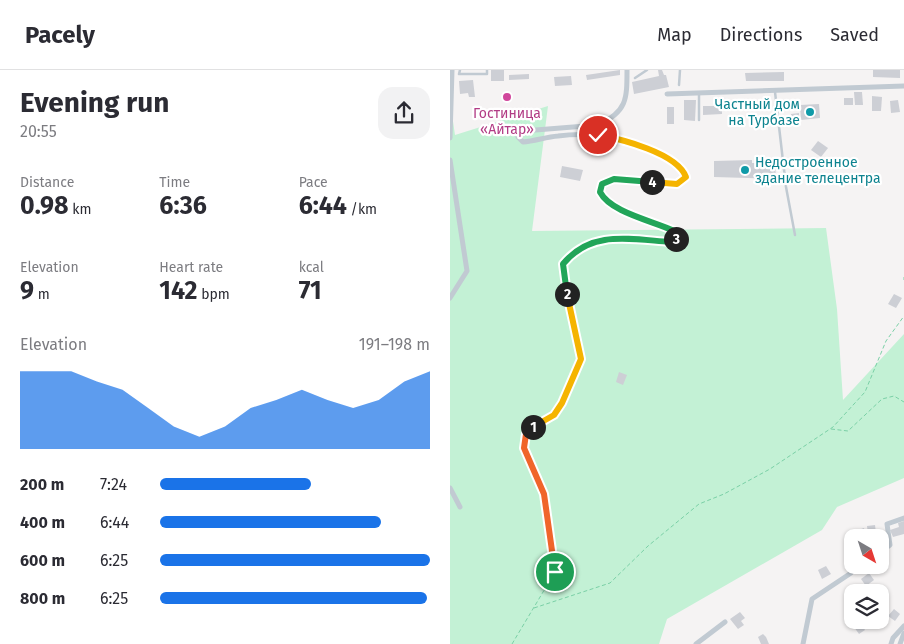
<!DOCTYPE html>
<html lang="en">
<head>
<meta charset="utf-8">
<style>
	:root { --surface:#fff; --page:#f2f2f3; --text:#2b2b33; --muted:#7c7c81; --line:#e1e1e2; --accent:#1a73e8 }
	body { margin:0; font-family:"Fira Sans",sans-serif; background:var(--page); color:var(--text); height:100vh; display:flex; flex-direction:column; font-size:19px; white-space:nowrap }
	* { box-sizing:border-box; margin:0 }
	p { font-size:16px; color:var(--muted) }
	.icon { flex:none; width:28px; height:28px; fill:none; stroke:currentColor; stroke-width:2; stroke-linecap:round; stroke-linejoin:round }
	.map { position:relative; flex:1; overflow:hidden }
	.side { display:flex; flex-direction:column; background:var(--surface); width:450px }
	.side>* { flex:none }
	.needle { width:32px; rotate:141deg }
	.buttons { position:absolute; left:394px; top:459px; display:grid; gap:10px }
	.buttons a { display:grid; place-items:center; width:45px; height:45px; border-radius:10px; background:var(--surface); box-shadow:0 1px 4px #0004; font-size:25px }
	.pin { position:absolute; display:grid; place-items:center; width:42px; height:42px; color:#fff; margin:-21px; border:2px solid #fff; border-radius:50%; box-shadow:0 1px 5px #0007 }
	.km { position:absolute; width:25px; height:25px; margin:-12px; border-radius:50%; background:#222; color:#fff; font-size:14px; line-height:25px; text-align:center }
	.round { display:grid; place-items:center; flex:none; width:52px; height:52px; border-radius:15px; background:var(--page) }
	.head { display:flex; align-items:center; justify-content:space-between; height:85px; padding:0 20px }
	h1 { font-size:28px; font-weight:700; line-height:38px }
	.stats { display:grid; grid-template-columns:repeat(3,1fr); gap:8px; height:85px; padding:5px 20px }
	.stats div { display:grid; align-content:center }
	.stats b { font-size:25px; font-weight:700 }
	.stats small { font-size:14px; font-weight:400 }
	.stats p { font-size:14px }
	.chart { height:140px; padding:10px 20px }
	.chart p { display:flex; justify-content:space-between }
	.chart svg { width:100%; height:90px; margin-top:5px; fill:var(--accent); opacity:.7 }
	ul { padding:0 20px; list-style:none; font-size:16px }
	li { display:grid; grid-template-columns:80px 60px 1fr; align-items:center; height:38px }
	li i { height:12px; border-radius:6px; background:var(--accent) }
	header { display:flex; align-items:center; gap:30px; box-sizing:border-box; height:70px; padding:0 25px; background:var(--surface); border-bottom:1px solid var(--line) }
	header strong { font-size:24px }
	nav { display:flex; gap:28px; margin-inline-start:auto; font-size:18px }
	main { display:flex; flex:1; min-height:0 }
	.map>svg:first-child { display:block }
</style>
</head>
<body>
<header>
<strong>Pacely</strong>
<nav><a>Map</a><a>Directions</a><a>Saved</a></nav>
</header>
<main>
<section class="side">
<div class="head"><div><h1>Evening run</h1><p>20:55</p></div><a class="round"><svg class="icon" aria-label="share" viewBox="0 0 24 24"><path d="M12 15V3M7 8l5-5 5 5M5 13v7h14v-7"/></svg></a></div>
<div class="stats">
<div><p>Distance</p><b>0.98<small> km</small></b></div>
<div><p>Time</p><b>6:36</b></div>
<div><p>Pace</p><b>6:44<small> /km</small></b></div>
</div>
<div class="stats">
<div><p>Elevation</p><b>9<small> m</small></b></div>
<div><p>Heart rate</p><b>142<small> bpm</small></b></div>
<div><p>kcal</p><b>71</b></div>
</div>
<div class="chart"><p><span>Elevation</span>191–198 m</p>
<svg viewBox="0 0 160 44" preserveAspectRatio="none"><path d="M0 44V6L10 6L20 6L30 11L40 15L50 24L60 33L70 38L80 33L90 24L100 20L110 15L120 20L130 24L140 20L150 11L160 6V44z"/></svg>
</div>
<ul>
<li><b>200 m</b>7:24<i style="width:56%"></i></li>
<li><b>400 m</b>6:44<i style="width:82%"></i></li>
<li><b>600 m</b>6:25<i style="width:100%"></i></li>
<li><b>800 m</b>6:25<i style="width:99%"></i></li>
</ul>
</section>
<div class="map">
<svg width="454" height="574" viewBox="0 0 454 574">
	<rect width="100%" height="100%" fill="#f5f3f3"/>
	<path fill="#c3f1d5" d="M0,31l5,34 93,-29 -16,125 294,-3 11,81 6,91 61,-66v144l-67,29 -15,23 -155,89 -8,25h-209z"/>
	<g fill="#cdcfd5">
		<rect x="41" y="0" width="13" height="11"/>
		<path d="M170,0v5l-33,5 -1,-5z"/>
		<path d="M208,0h4l2,5h2l3,12 -35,7 -2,-12 27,-6z"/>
		<path d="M423,0h27v8l-27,-1z"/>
		<path d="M334,2v9h-38l-1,-8z"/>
		<path d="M79,4v5l-20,1v-5z"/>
		<path d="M121,6l1,9 -17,1 -1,-9z"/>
		<path d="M23,10l2,17h-6l-1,-4 -8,1 -1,-13z"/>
		<path d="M404,22h8l1,13h-8z"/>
		<path d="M422,26l10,1 -1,14h-9z"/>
		<rect x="394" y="28" width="9" height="7"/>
		<path d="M234,30h12l-1,21 -11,-1z"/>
		<path d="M333,30h7l1,10 -7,1z"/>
		<path d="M448,30l2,12 -9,1 -1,-12z"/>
		<path d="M369,34l1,14 -19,2 -1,-15z"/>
		<path d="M253,36h19v8l-19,1z"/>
		<rect x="217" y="37" width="7" height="17"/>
		<path d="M349,43v12h-7l-1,-11z"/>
		<path d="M368,71l10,7 -7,9 -10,-7z"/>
		<path d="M302,90v3h23l1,16 -62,-2v-16z"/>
		<path d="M112,96l21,4 -3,11 -20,-4z"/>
		<path d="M444,224l8,4 -6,10 -8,-4z"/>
		<path d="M169,302l8,3 -4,10 -7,-3z"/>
		<path d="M454,451v13l-11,3 -3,-7 9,-3 -1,-4z"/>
		<path d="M425,455l1,8 -8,1 -1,-8z"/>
		<path d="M414,458l2,8 -8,2 -2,-7z"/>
		<path d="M376,496l5,8 -9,5 -4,-9z"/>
		<path d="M419,503l5,7 -8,6 -5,-7z"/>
		<path d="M444,539l6,5 -5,7 -7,-5z"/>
		<path d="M290,542l5,6 -4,3 3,4 -6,4 -8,-10z"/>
		<path d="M410,553l5,7 -6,4 -5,-7z"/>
		<path d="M313,564l3,3 3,7h-8l-3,-7z"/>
	</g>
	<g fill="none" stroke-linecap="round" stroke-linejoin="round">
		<g stroke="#7ad0a6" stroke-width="1" stroke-dasharray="4 2.5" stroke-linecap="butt">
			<path d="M454,207v3"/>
			<path d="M381,359l17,2 34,-32 12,-3 10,6"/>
			<path d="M84,538l76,-25 38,-37 51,-42 25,-10 46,-25 63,-42 32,-35 21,-51 18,-25"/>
			<path d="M62,574l43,-72 -11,-78 -16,-36 -4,-17 8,-13 22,-13 9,-12 18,-44 -18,-81v-14l18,-18 20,-6 73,1 3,-4 -3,-6 -61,-26 -13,-13 3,-8 11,-5 58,5"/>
		</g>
		<g stroke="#c1cad2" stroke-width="2.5">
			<path d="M10,0l-1,4h28v-4"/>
			<path d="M185,8l12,-8"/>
			<path d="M229,15l1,-15"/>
			<path d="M325,22l11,95 9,48"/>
			<path d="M249,24v26"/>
		</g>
		<g stroke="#c1cad2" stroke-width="5">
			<path d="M177,0c0,29 0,42 -29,55l-75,6 -5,6 5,5c12,-1 23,-5 35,-6 37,-5 73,3 105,21 9,6 19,9 23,20l-9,7"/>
			<path d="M217,24l237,-8"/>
			<path d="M0,68l2,-68"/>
			<path d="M0,90l17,111 -17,27"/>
			<path d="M0,418l10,19"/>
			<path d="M430,477l6,1 4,-3 -3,-21 17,-6"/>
			<path d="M246,574l29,-22"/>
			<path d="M353,574l9,-45 39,-26 6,-8"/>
			<path d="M441,574l2,-6 11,-12"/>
			<path d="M450,574l4,-11"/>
		</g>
	</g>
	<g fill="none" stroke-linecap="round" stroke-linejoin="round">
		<defs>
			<path id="split-1" d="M83,357l-7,7 -2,14 20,46 11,78"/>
			<path id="split-2" d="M83,357l21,-12 8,-12 19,-44 -14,-65"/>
			<path id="split-3" d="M117,224l-4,-30c28,-34 66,-25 107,-22l6,-3"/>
			<path id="split-4" d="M202,112l-38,-3 -12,5 -2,8c11,21 54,29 74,39l2,8"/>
			<path id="split-5" d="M148,65c23,4 79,18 88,42l-9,7 -25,-2"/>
		</defs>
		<use href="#split-1" stroke="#fff" stroke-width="10"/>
		<use href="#split-2" stroke="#fff" stroke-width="10"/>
		<use href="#split-3" stroke="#fff" stroke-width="10"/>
		<use href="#split-4" stroke="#fff" stroke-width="10"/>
		<use href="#split-5" stroke="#fff" stroke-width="10"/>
		<use href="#split-1" stroke="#f0652b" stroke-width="6"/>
		<use href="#split-2" stroke="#f5b400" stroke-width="6"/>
		<use href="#split-3" stroke="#22a559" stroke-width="6"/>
		<use href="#split-4" stroke="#22a559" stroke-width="6"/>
		<use href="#split-5" stroke="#f5b400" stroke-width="6"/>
	</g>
	<circle fill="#d1479c" stroke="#fff" stroke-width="2" cx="57" cy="27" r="5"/>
	<g fill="#0f9aa8" stroke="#fff" stroke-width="2">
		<circle cx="360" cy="42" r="5"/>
		<circle cx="295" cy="100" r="5"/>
	</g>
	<g text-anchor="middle" stroke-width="4.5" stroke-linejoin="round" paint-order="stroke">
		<g font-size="14" fill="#0d838f" stroke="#fff" text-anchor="end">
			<text x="350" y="39">Частный дом<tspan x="350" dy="16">на Турбазе</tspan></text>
			<text x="305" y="97" text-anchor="start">Недостроенное<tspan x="305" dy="16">здание телецентра</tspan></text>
		</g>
		<g font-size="14" fill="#b23c85" stroke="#fff">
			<text x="57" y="48">Гостиница<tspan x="57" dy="16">«Айтар»</tspan></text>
		</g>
	</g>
</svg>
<div class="buttons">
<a><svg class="needle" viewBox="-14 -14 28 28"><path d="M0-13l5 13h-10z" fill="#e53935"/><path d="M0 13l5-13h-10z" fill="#7c7c81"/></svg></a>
<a><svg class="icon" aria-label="layers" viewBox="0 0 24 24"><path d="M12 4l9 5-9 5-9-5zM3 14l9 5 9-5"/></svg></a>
</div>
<div class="pin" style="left:105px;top:502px;background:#1e9e55"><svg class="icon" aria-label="arrive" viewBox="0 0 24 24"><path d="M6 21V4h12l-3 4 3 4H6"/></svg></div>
<div class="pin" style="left:148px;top:65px;background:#d93025"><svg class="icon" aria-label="check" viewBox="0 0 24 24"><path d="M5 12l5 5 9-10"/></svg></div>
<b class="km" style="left:83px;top:357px">1</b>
<b class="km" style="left:117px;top:224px">2</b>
<b class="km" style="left:226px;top:169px">3</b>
<b class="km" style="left:202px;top:112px">4</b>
</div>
</main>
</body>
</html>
